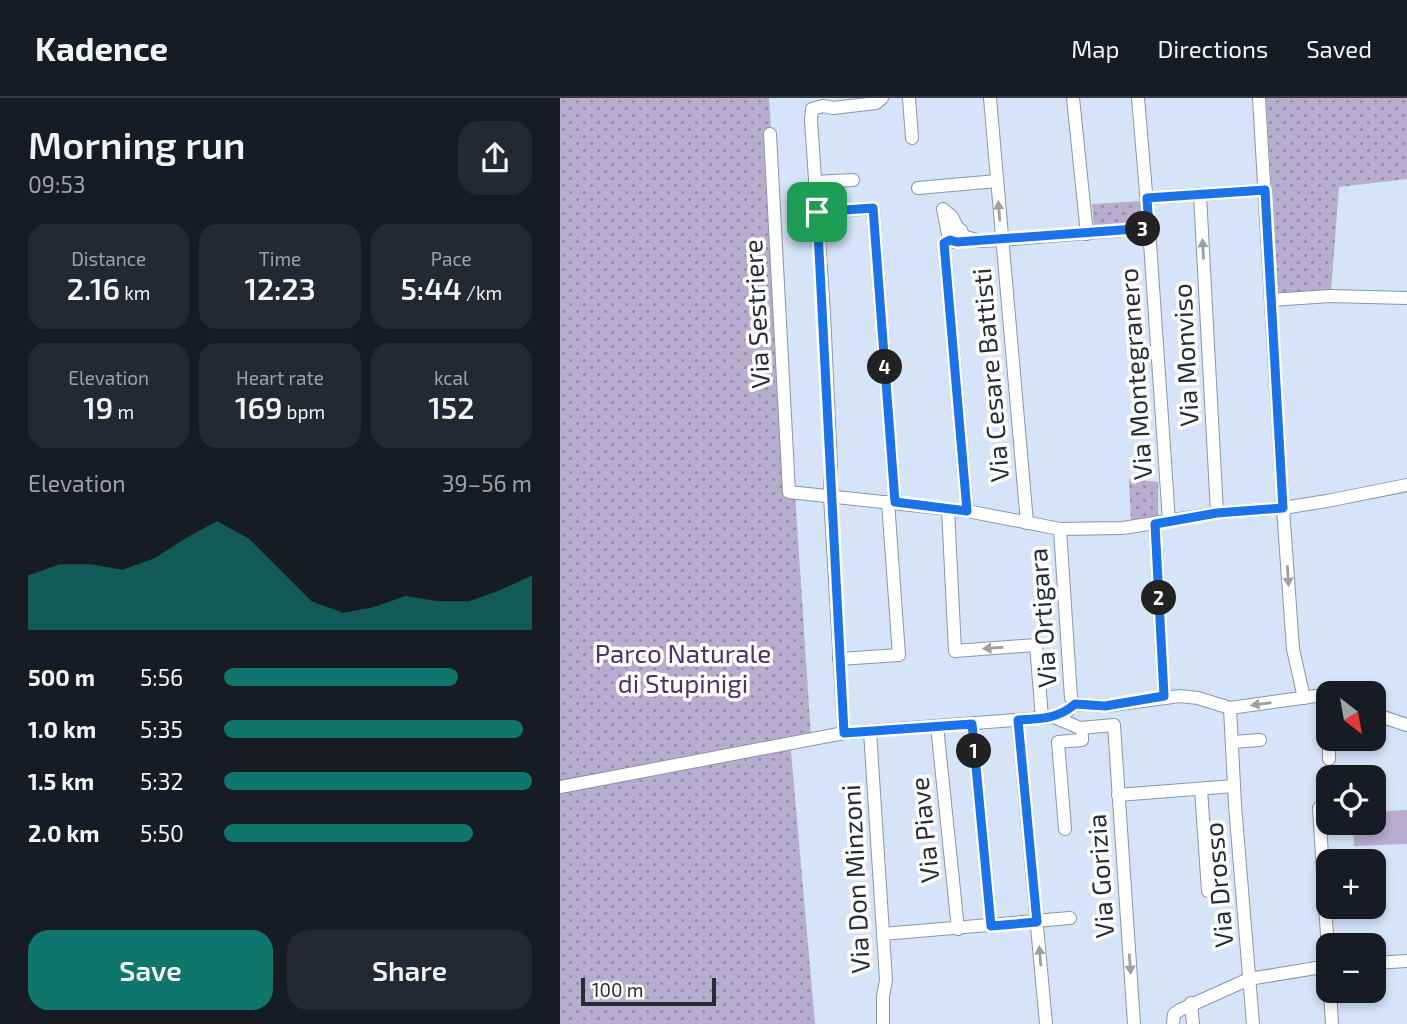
<!DOCTYPE html>
<html lang="en">
<head>
<meta charset="utf-8">
<style>
	:root { --surface:#171b24; --page:#242831; --text:#f1f3f6; --muted:#9ea1a6; --line:#363941; --accent:#0f766e }
	body { margin:0; font-family:"Exo 2",sans-serif; background:var(--page); color:var(--text); height:100vh; display:flex; flex-direction:column; font-size:26px; white-space:nowrap }
	* { box-sizing:border-box; margin:0 }
	p { font-size:23px; color:var(--muted) }
	.icon { flex:none; width:38px; height:38px; fill:none; stroke:currentColor; stroke-width:2; stroke-linecap:round; stroke-linejoin:round }
	.map { position:relative; flex:1; overflow:hidden }
	.drawer { display:flex; flex-direction:column; background:var(--surface); width:560px }
	.drawer>* { flex:none }
	.needle { width:46px; rotate:149deg }
	.fabs { position:absolute; left:756px; top:583px; display:grid; gap:14px }
	.fabs a { display:grid; place-items:center; width:70px; height:70px; border-radius:14px; background:var(--surface); box-shadow:0 4px 10px #0003; font-size:35px }
	.scale { position:absolute; left:21px; bottom:18px; width:135px; box-sizing:border-box; padding-left:7px; border:4px solid #272d34; border-top:0; font-size:19px; line-height:24px; white-space:nowrap; color:#272d34; -webkit-text-stroke:5px #fff; paint-order:stroke }
	.pin { position:absolute; display:grid; place-items:center; width:60px; height:60px; color:#fff; margin:-30px; border-radius:14px; box-shadow:0 4px 10px #0006 }
	.km { position:absolute; width:35px; height:35px; margin:-18px; border-radius:50%; background:#222; color:#fff; font-size:19px; line-height:35px; text-align:center }
	.round { display:grid; place-items:center; flex:none; width:74px; height:74px; border-radius:21px; background:var(--page) }
	.overview { display:flex; align-items:center; justify-content:space-between; height:119px; padding:0 28px }
	h1 { font-size:38px; font-weight:600; line-height:52px }
	.stats { display:grid; grid-template-columns:repeat(3,1fr); gap:10px; height:119px; padding:7px 28px }
	.stats div { display:grid; align-content:center; border-radius:18px; background:var(--page); text-align:center }
	.stats b { font-size:30px; font-weight:600 }
	.stats small { font-size:19px; font-weight:400 }
	.stats p { font-size:19px }
	.chart { height:196px; padding:14px 28px }
	.chart p { display:flex; justify-content:space-between }
	.chart svg { width:100%; height:126px; margin-top:7px; fill:var(--accent); opacity:.7 }
	.primary-button { display:flex; gap:14px; margin-top:auto; padding:14px 28px }
	.primary-button a { flex:1; height:80px; border-radius:21px; background:var(--accent); color:#fff; font-size:28px; font-weight:600; line-height:80px; text-align:center }
	.primary-button a+a { background:var(--page); color:var(--text) }
	ul { padding:0 28px; list-style:none; font-size:23px }
	li { display:grid; grid-template-columns:112px 84px 1fr; align-items:center; height:52px }
	li i { height:18px; border-radius:9px; background:var(--accent) }
	header { display:flex; align-items:center; gap:42px; box-sizing:border-box; height:98px; padding:0 35px; background:var(--surface); border-bottom:2px solid var(--line) }
	header strong { font-size:33px }
	nav { display:flex; gap:38px; margin-inline-start:auto; font-size:24px }
	main { display:flex; flex:1; min-height:0 }
	.map>svg:first-child { display:block }
</style>
</head>
<body>
<header>
<strong>Kadence</strong>
<nav><a>Map</a><a>Directions</a><a>Saved</a></nav>
</header>
<main>
<section class="drawer">
<div class="overview"><div><h1>Morning run</h1><p>09:53</p></div><a class="round"><svg class="icon" aria-label="share" viewBox="0 0 24 24"><path d="M12 15V3M7 8l5-5 5 5M5 13v7h14v-7"/></svg></a></div>
<div class="stats">
<div><p>Distance</p><b>2.16<small> km</small></b></div>
<div><p>Time</p><b>12:23</b></div>
<div><p>Pace</p><b>5:44<small> /km</small></b></div>
</div>
<div class="stats">
<div><p>Elevation</p><b>19<small> m</small></b></div>
<div><p>Heart rate</p><b>169<small> bpm</small></b></div>
<div><p>kcal</p><b>152</b></div>
</div>
<div class="chart"><p><span>Elevation</span>39–56 m</p>
<svg viewBox="0 0 160 44" preserveAspectRatio="none"><path d="M0 44V25L10 21L20 21L30 23L40 19L50 12L60 6L70 12L80 23L90 34L100 38L110 36L120 32L130 34L140 34L150 30L160 25V44z"/></svg>
</div>
<ul>
<li><b>500 m</b>5:56<i style="width:76%"></i></li>
<li><b>1.0 km</b>5:35<i style="width:97%"></i></li>
<li><b>1.5 km</b>5:32<i style="width:100%"></i></li>
<li><b>2.0 km</b>5:50<i style="width:81%"></i></li>
</ul>
<div class="primary-button"><a>Save</a><a>Share</a></div>
</section>
<div class="map">
<svg width="847" height="926" viewBox="0 0 847 926">
	<defs>
		<pattern id="park-dots" width="8" height="8" patternUnits="userSpaceOnUse" patternTransform="scale(1.75)"><rect width="8" height="8" fill="#b7adcf"/><path d="M2 2h.1M6 6h.1" fill="none" stroke="#958da9" stroke-width="1.8" stroke-linecap="round"/></pattern>
	</defs>
	<rect width="100%" height="100%" fill="#d6e4f9"/>
	<path fill="#b7adcf" d="M847,712v34l-53,2 -1,-23 21,-1v-10z"/>
	<g fill="url(#park-dots)">
		<path d="M0,0h209l42,638 -21,4 25,284h-255z"/>
		<path d="M706,0h141v81l-68,8 -8,104 -53,2z"/>
		<path d="M581,103l1,23 -48,4 -2,-24z"/>
		<path d="M569,381l29,3v37l-27,3z"/>
	</g>
	<g fill="none" stroke-linecap="round" stroke-linejoin="round">
		<defs>
			<g id="minor">
				<path d="M349,0l3,40"/>
				<path d="M430,0l37,425"/>
				<path d="M513,0l14,136"/>
				<path d="M578,0l11,130 20,293"/>
				<path d="M699,0l24,410 10,141 11,49"/>
				<path d="M210,36l19,358 178,19 93,18 63,-1 94,-15 66,-5 44,-7 80,-16"/>
				<path d="M255,84l38,-2"/>
				<path d="M358,90l79,-7"/>
				<path d="M640,97l17,318"/>
				<path d="M587,100l118,-8"/>
				<path d="M257,115l56,-5 22,294"/>
				<path d="M388,136l-5,-25 9,8 5,10"/>
				<path d="M403,138l16,5 22,-1 148,-12"/>
				<path d="M390,142l4,2 6,-1 3,-5 -2,-6 -6,-3 -7,7 2,6 -6,3 23,268"/>
				<path d="M711,202l59,-4 77,2"/>
				<path d="M388,411l7,142 81,-6 6,73"/>
				<path d="M595,426l9,173"/>
				<path d="M500,431l11,169 4,6"/>
				<path d="M279,561l60,-4 -11,-153"/>
				<path d="M515,606l30,2 75,-10 18,2 32,10 86,-12 12,3"/>
				<path d="M670,610l5,97 18,219"/>
				<path d="M814,616l33,11"/>
				<path d="M494,619l26,11 34,-3 20,299"/>
				<path d="M458,622l28,304"/>
				<path d="M412,626l19,202"/>
				<path d="M377,628l21,203"/>
				<path d="M310,633l16,249 -3,16v28"/>
				<path d="M284,635l-14,-237 1,-30 -7,-153 -13,-193 1,-11 11,-3 10,2 43,-5 6,-5"/>
				<path d="M769,640v21"/>
				<path d="M673,644l27,-2"/>
				<path d="M0,689l284,-54 198,-15 12,-1 14,-6"/>
				<path d="M641,691l7,102"/>
				<path d="M558,697l116,-9"/>
				<path d="M759,710l9,143"/>
				<path d="M505,731l-7,-87 24,-2v-4"/>
				<path d="M323,836l187,-16"/>
				<path d="M814,865l33,-2"/>
				<path d="M770,892l2,34"/>
				<path d="M631,905l2,21"/>
				<path d="M613,926l1,-10 6,-4 69,-31 79,-13"/>
			</g>
		</defs>
		<use href="#minor" stroke="#8996a9" stroke-width="14"/>
		<use href="#minor" stroke="#fff" stroke-width="12"/>
	</g>
	<defs><path id="oneway-solid" d="M-6-.8H1V-3.2L6.5 0L1 3.2V.8H-6Z" transform="scale(1.75)"/></defs>
	<g fill="#9ea0a4">
		<use href="#oneway-solid" transform="translate(439 113) rotate(-95)"/>
		<use href="#oneway-solid" transform="translate(643 151) rotate(-93)"/>
		<use href="#oneway-solid" transform="translate(728 478) rotate(86)"/>
		<use href="#oneway-solid" transform="translate(433 550) rotate(176)"/>
		<use href="#oneway-solid" transform="translate(701 606) rotate(172)"/>
		<use href="#oneway-solid" transform="translate(480 858) rotate(-95)"/>
		<use href="#oneway-solid" transform="translate(570 866) rotate(86)"/>
	</g>
	<g fill="none" stroke-linecap="round" stroke-linejoin="round">
		<defs>
			<path id="route" d="M705,92l18,318 -66,5 -62,11 9,172 -59,10 -30,-2c-17,15 -35,15 -57,16l19,202 -46,4 -19,-202 -128,9 -27,-521 56,-4 22,294 72,9 -23,-268 6,-3 7,2 192,-14 -2,-30z"/>
		</defs>
		<use href="#route" stroke="#fff" stroke-width="14"/>
		<use href="#route" stroke="#1a73e8" stroke-width="9"/>
	</g>
	<g text-anchor="middle" stroke-width="7" stroke-linejoin="round" paint-order="stroke">
		<g font-size="26" fill="#272d34" stroke="#fff">
			<text transform="translate(197 216) rotate(-93)" y="9">Via Sestriere</text>
			<text transform="translate(626 257) rotate(-93)" y="9">Via Monviso</text>
			<text transform="translate(576 276) rotate(-94)" y="9">Via Montegranero</text>
			<text transform="translate(431 277) rotate(-95)" y="9">Via Cesare Battisti</text>
			<text transform="translate(483 520) rotate(-94)" y="9">Via Ortigara</text>
			<text transform="translate(365 732) rotate(-96)" y="9">Via Piave</text>
			<text transform="translate(541 778) rotate(-94)" y="9">Via Gorizia</text>
			<text transform="translate(296 781) rotate(-93)" y="9">Via Don Minzoni</text>
			<text transform="translate(659 787) rotate(-95)" y="9">Via Drosso</text>
		</g>
		<g font-size="26" fill="#49326e" stroke="#fff">
			<text x="123" y="565">Parco Naturale<tspan x="123" dy="30">di Stupinigi</tspan></text>
		</g>
	</g>
</svg>
<div class="fabs">
<a><svg class="needle" viewBox="-14 -14 28 28"><path d="M0-13l5 13h-10z" fill="#e53935"/><path d="M0 13l5-13h-10z" fill="#9ea1a6"/></svg></a>
<a><svg class="icon" aria-label="locate" viewBox="0 0 24 24"><circle cx="12" cy="12" r="6"/><path d="M12 2v4M12 18v4M2 12h4M18 12h4"/></svg></a>
<a>+</a>
<a>−</a>
</div>
<div class="scale">100 m</div>
<div class="pin" style="left:257px;top:114px;background:#1e9e55"><svg class="icon" aria-label="arrive" viewBox="0 0 24 24"><path d="M6 21V4h12l-3 4 3 4H6"/></svg></div>
<b class="km" style="left:414px;top:653px">1</b>
<b class="km" style="left:599px;top:500px">2</b>
<b class="km" style="left:583px;top:131px">3</b>
<b class="km" style="left:325px;top:269px">4</b>
</div>
</main>
</body>
</html>
